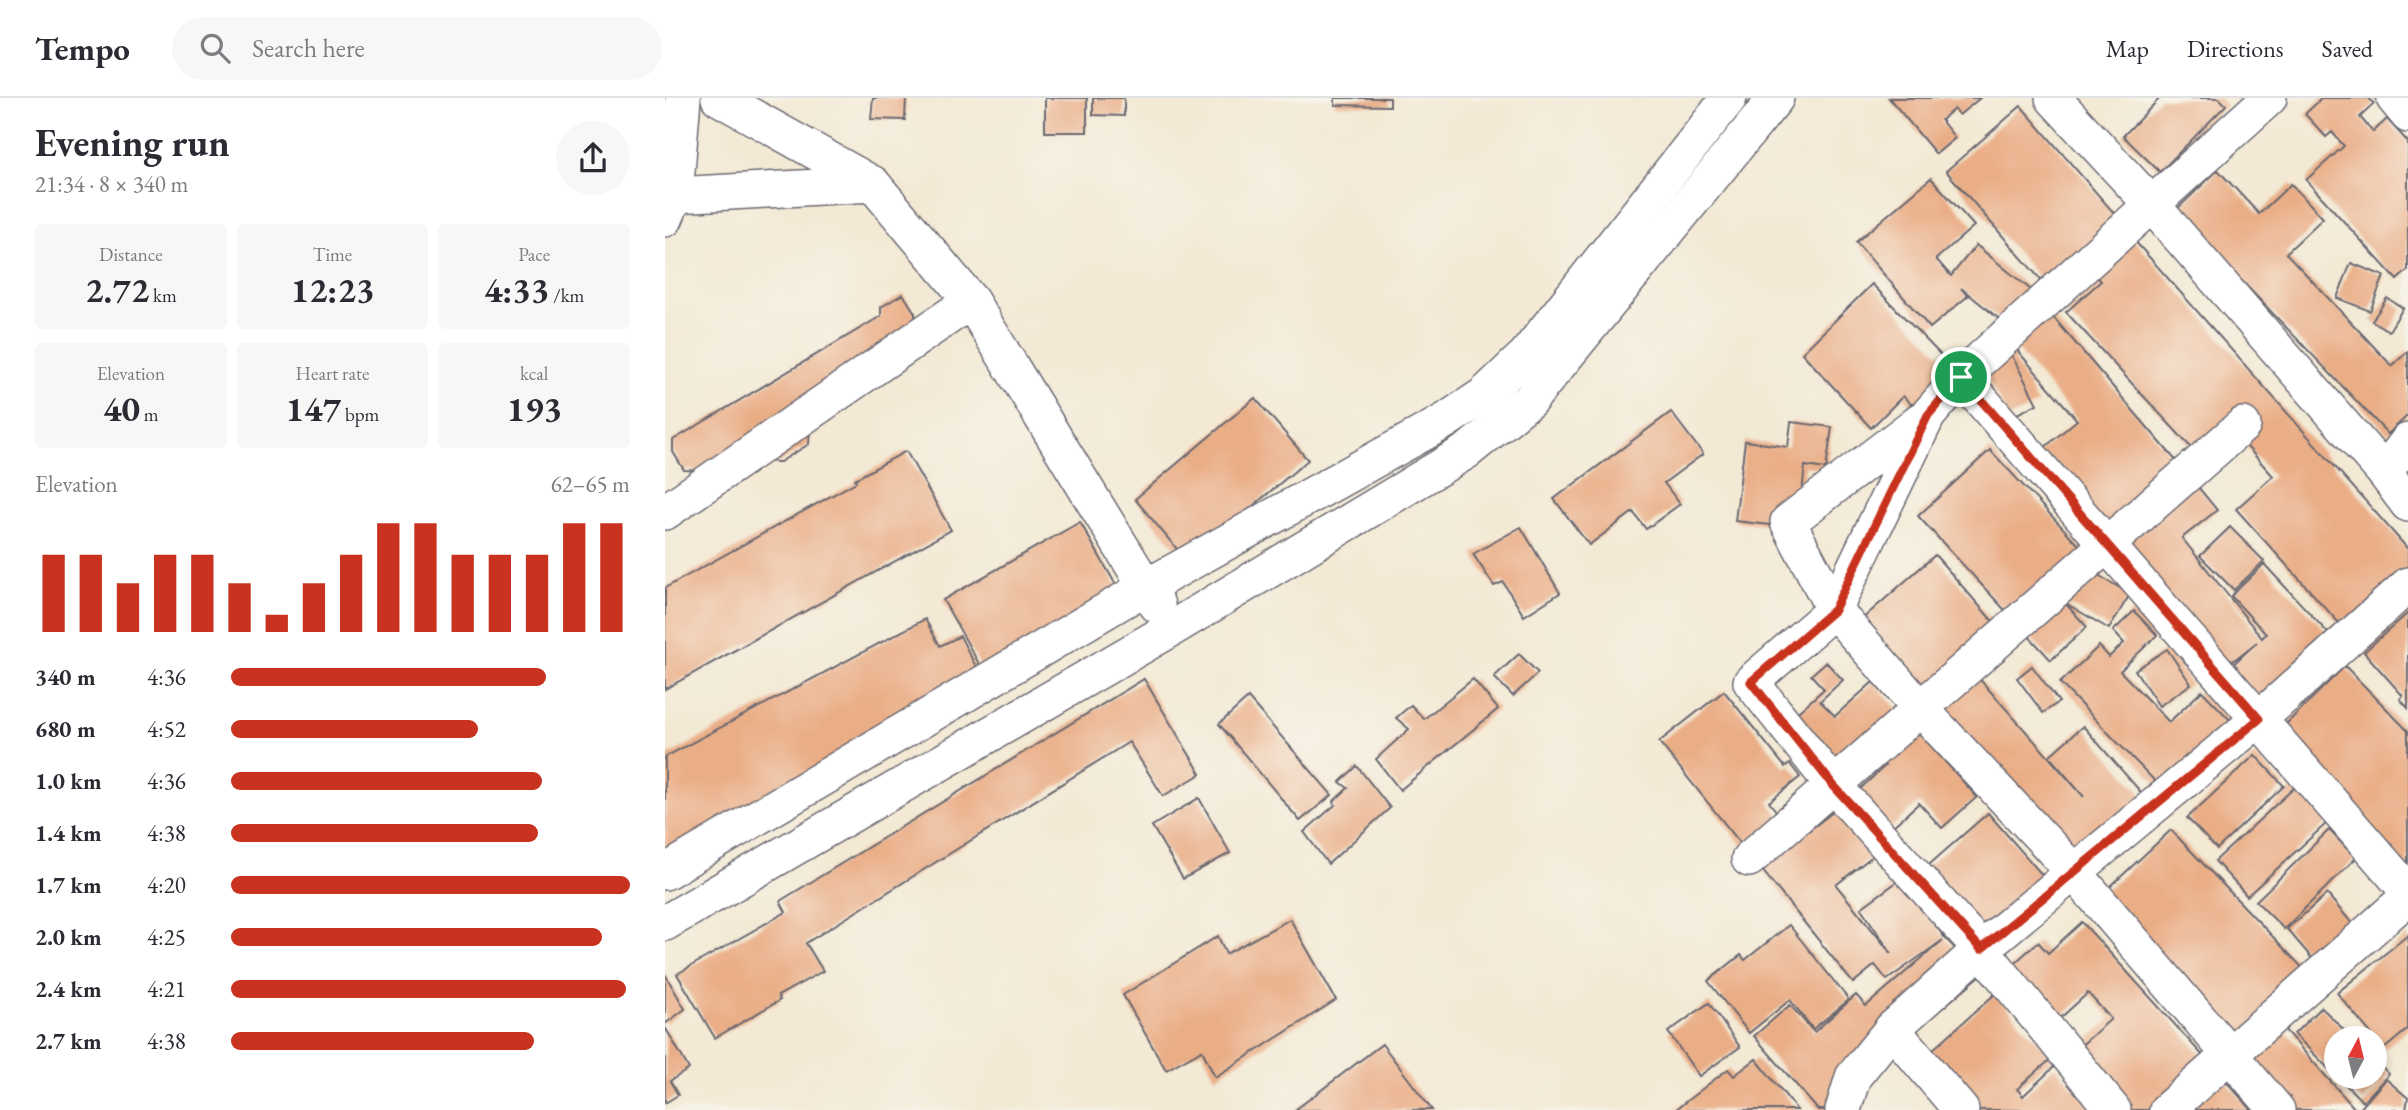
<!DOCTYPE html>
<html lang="en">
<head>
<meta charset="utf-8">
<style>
	:root { --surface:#fff; --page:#f7f7f7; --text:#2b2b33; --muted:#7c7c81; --line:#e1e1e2; --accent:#c8321e }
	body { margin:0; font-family:"EB Garamond",serif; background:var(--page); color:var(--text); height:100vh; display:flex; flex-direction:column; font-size:26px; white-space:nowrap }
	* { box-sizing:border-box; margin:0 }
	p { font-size:23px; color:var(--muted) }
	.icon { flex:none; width:38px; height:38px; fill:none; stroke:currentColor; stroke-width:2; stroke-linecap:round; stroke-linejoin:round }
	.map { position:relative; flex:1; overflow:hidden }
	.sheet { display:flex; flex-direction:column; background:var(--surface); width:665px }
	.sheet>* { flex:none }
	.needle { width:46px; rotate:7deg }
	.tools { position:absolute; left:1659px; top:928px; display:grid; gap:14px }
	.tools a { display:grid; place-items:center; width:63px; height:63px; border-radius:50%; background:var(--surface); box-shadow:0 4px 10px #0003; font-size:35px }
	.pin { position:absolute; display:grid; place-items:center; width:60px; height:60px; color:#fff; margin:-30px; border:4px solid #fff; border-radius:50%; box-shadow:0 2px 7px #0007 }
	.round { display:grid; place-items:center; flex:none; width:74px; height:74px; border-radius:37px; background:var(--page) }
	.headline { display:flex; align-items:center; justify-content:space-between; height:119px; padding:0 35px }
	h1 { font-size:38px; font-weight:700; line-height:52px }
	.metrics { display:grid; grid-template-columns:repeat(3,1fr); gap:10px; height:119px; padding:7px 35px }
	.metrics div { display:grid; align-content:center; border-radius:7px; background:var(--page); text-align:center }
	.metrics b { font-size:35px; font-weight:700 }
	.metrics small { font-size:19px; font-weight:400 }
	.metrics p { font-size:19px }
	.chart { height:196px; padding:14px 35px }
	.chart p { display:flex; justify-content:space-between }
	.chart svg { width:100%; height:126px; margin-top:7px; stroke:var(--accent); stroke-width:6 }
	ul { padding:0 35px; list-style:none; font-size:23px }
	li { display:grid; grid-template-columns:112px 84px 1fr; align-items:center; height:52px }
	li i { height:18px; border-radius:9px; background:var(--accent) }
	header { display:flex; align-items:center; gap:42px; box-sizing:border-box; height:98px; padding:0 35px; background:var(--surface); border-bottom:2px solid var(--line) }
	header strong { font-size:33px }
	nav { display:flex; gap:38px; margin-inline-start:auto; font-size:24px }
	.search { width:490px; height:63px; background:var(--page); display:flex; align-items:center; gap:18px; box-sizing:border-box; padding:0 24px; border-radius:38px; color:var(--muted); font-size:26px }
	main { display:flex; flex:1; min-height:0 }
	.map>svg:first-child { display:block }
</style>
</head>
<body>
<header>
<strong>Tempo</strong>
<div class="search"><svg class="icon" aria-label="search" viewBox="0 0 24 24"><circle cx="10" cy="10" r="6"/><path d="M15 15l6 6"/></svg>Search here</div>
<nav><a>Map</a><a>Directions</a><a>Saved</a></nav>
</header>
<main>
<section class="sheet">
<div class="headline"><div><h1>Evening run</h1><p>21:34 · 8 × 340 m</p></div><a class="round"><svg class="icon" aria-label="share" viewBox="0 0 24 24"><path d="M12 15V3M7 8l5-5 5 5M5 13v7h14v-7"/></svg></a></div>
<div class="metrics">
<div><p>Distance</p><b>2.72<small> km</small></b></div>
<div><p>Time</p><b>12:23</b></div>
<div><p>Pace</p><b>4:33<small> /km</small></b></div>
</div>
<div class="metrics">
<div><p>Elevation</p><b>40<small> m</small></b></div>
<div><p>Heart rate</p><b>147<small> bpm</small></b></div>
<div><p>kcal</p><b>193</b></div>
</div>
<div class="chart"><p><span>Elevation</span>62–65 m</p>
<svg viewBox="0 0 160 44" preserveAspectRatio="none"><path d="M5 44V17M15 44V17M25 44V27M35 44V17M45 44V17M55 44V27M65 44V38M75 44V27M85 44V17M95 44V6M105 44V6M115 44V17M125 44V17M135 44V17M145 44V6M155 44V6"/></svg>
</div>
<ul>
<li><b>340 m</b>4:36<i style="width:79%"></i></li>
<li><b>680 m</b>4:52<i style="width:62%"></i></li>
<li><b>1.0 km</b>4:36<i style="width:78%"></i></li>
<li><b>1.4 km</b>4:38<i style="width:77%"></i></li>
<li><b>1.7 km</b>4:20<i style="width:100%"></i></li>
<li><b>2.0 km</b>4:25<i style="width:93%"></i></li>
<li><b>2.4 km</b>4:21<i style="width:99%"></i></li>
<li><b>2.7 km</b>4:38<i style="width:76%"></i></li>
</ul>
</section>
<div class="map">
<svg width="1743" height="1012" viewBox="0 0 1743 1012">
	<rect width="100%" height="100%" fill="#f7f3e8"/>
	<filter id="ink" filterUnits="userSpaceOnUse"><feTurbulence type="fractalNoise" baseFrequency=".0143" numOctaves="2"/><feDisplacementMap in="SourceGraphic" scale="14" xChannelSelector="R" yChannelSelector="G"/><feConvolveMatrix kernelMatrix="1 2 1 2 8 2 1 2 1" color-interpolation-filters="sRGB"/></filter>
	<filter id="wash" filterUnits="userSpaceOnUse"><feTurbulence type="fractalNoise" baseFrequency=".00686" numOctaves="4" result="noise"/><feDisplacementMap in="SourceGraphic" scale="28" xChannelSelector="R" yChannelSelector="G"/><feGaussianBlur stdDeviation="1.57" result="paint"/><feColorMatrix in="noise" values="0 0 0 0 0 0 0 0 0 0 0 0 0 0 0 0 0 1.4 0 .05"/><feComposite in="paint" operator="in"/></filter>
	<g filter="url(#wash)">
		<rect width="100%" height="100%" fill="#f3e9d4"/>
		<g id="blocks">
			<g fill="#eaae87">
				<path d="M208,0h33l-1,22 -34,-1z"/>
				<rect x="380" y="0" width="42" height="34"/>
				<path d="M428,0h31v18l-31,-1z"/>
				<path d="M670,0h55v8l-55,-1z"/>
				<path d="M1224,0h91l-21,17 -5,-6 -13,11 14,18 -19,16z"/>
				<path d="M1495,0h59l7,7 -66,67 -37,-36z"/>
				<path d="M1657,0h47l5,6 -14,13 13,15 14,-13 21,23v128l-11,10 -91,-100 38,-34 -12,-14 -6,5 -21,-23z"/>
				<path d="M1356,8l106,122 -80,59 -101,-116z"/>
				<path d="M1553,72l41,44 32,-30 32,34 -37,35 106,113 16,-15v64l-20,19 -213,-223z"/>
				<path d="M1266,80l43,48 -38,33 15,17 25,-31 65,53 -27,33 -53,-43 7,8 -38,32 -74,-86z"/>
				<path d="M1469,142l274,309v30l-60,54 -112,-124 37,-33 -33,-37 -31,28 -143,-155 35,-31 -6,-6z"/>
				<path d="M1686,165l33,13 -14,35 -33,-13z"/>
				<path d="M1207,186l92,95 -40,38 -21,-21 -32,32 -69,-75z"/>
				<path d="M238,196l12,19v14l-105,99 -1,18 -29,18 -21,-1 -17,11 -58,-2 -11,-18v-12l208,-124v-9z"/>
				<path d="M1722,200l16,10 -14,23 -17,-10z"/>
				<path d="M1383,213l136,159 -76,65 -70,-82 39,-33 -66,-77z"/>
				<path d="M1341,246l31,60 -28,14 -32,-58z"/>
				<path d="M590,300l53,62 -121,101 -52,-62z"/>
				<path d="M1006,314l32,42 -39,29 16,21 -34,25 -13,-17 -44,33 -35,-46z"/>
				<path d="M1126,324l41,5 -6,42 -21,-3 -7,62 -63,-7 10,-80 43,6z"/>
				<path d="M1325,352l100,107 -36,34 33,36 -36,33 -133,-144z"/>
				<path d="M241,353l45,79 -286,159v-101l191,-106 -1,-3z"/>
				<path d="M1529,384l23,28 -35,28 80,100 4,-4 -35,-38 33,-32 75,81 -74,68 -40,-41 32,-30 -33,26 -103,-127z"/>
				<path d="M415,424l40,70 -137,79 -40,-71z"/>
				<path d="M856,429l39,66 -36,23 -21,-34 -9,4 -21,-32z"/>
				<path d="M1565,429l34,34 -30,29 -34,-34z"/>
				<path d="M1270,457l61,70 -36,32 124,140 -35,-41 34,-30 70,80 -74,65 -218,-251z"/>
				<path d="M1423,471l42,25 -21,35 -42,-25z"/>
				<path d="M1469,513l23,24 -37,36 49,51 33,-31 37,38 -62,75 -117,-121 39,-37 10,11 15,-14 -11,-12z"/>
				<path d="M1743,515v95l-8,-9 3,-3 -39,-44z"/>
				<path d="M260,521l15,27 20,-10 22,42 -317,180v-101z"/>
				<path d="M1502,551l24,35 -32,22 -24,-36z"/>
				<path d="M854,556l19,19 -25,23 -19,-19z"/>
				<path d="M1161,564l17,18 -23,21 15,15 38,-34 104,115 -35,31 -23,-25 -37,33 -33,-37 36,-33 -10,-11 -38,34 -56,-62 43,-38 -13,-14z"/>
				<path d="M1367,568l27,36 -16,11 -26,-35z"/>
				<path d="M1680,568l63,65v144l-129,-144z"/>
				<path d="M479,581l57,95 -38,22 -34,-54 -323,201 17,28 -45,25 2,4 -65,38 -38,-64 109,-62 -6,-11z"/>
				<path d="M808,581l25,30 -98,81 -24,-31 33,-30 -13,-11 15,-13 13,14z"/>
				<path d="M1059,593l61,76 5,-3 10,13 -31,25 29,37 40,-31 37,46 -39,31 55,68 -30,-45 40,-29 44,59 36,37 -158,135h-5l-64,-74 36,-31 24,27 42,-37 10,11 77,-66 -56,40 -12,-15 -22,18 -194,-241z"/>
				<path d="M583,600l84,97 -32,26 -81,-97z"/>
				<path d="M1590,657l29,31 -67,63 -30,-31z"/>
				<path d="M692,668l33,42 -62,56 -24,-32 31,-27 -1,-4 14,-13 -8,-6z"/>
				<path d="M1630,689l32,36 -80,73 -32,-35z"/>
				<path d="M534,700l31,55 -47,26 -31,-53z"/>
				<path d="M1323,715l69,79 -62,61 -81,-75z"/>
				<path d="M1506,732l145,152 -40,38 80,90h-71l-187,-212z"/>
				<path d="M1664,732l27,28 -72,71 -28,-28z"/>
				<path d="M1662,796l29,34 -40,35 -29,-34z"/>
				<path d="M625,821l46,81 -121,77 -13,-27 -36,20 -43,-75 95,-59 8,18z"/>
				<path d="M1417,824l170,188h-136l-48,-53 43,-38 -23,-26 -42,38 -48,-53 40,-36 10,11z"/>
				<path d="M1124,827l60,75 -36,29 -23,-29 -41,33 -41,-52 33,-26 4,5z"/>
				<path d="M1743,837v94l-24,20 -47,-56z"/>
				<path d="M0,876l20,35 -20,15z"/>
				<path d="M1330,896l57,64 -35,31 6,7 32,-30 39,44h-126l-46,-51z"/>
				<path d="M1044,905l31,44 -41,29 -31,-44z"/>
				<path d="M1656,909l31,31h-16v38l-42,-42z"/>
				<path d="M0,929l24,42 -19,12 8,14 -13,8z"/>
				<path d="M717,946l50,66h-137z"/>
				<path d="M1091,961l41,51h-122l53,-41 6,7z"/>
				<path d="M1710,962l14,14 -26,28 -26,-26h38z"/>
				<path d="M1721,981l22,19 -2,12h-47z"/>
			</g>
		</g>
	</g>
	<g filter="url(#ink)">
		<use href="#blocks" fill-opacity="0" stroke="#6b6871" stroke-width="2"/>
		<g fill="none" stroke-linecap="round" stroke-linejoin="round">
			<defs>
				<g id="minor">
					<path d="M54,0l154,86"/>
					<path d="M1388,0l99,107 232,267 24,32"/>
					<path d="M1729,0l14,17"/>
					<path d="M10,97l198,-11 98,117 186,304"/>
					<path d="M0,121l10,-24 8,-97"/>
					<path d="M1296,279l447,514"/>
					<path d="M1256,322l-133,102 46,88 86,98 153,163 204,239"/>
					<path d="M1719,374l24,-31"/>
					<path d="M0,414l306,-211"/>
					<path d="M1084,761l494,-434"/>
					<path d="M0,774l481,-285 299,-166 39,-26 42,-40 203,-257"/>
					<path d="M0,825l506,-294 296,-178 63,-51 246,-302"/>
					<path d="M1227,931l69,81"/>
					<path d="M1178,1012l10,-33 39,-48 89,-80 278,-230 149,-134"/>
					<path d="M1448,1012l-132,-161 -148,-164 -82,-103 83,-72 94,-195 33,-38 308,-279"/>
					<path d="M1502,1012l241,-213"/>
				</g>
			</defs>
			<use href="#minor" stroke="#6b6871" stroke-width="38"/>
			<use href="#minor" stroke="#fff" stroke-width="35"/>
		</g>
	</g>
	<g fill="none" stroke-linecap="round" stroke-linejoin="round" filter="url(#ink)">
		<defs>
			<path id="route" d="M1296,279l298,342 -278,230 -148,-164 -82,-103 83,-72 94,-195z"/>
		</defs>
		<use href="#route" stroke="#fff" stroke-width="14"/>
		<use href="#route" stroke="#c8321e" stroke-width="9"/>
	</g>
</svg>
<div class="tools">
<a><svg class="needle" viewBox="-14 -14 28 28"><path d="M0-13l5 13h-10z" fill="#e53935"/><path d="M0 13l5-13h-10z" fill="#7c7c81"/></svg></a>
</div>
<div class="pin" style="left:1296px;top:279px;background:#1e9e55"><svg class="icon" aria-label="arrive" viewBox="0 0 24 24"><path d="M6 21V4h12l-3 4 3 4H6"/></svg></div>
</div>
</main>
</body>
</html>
